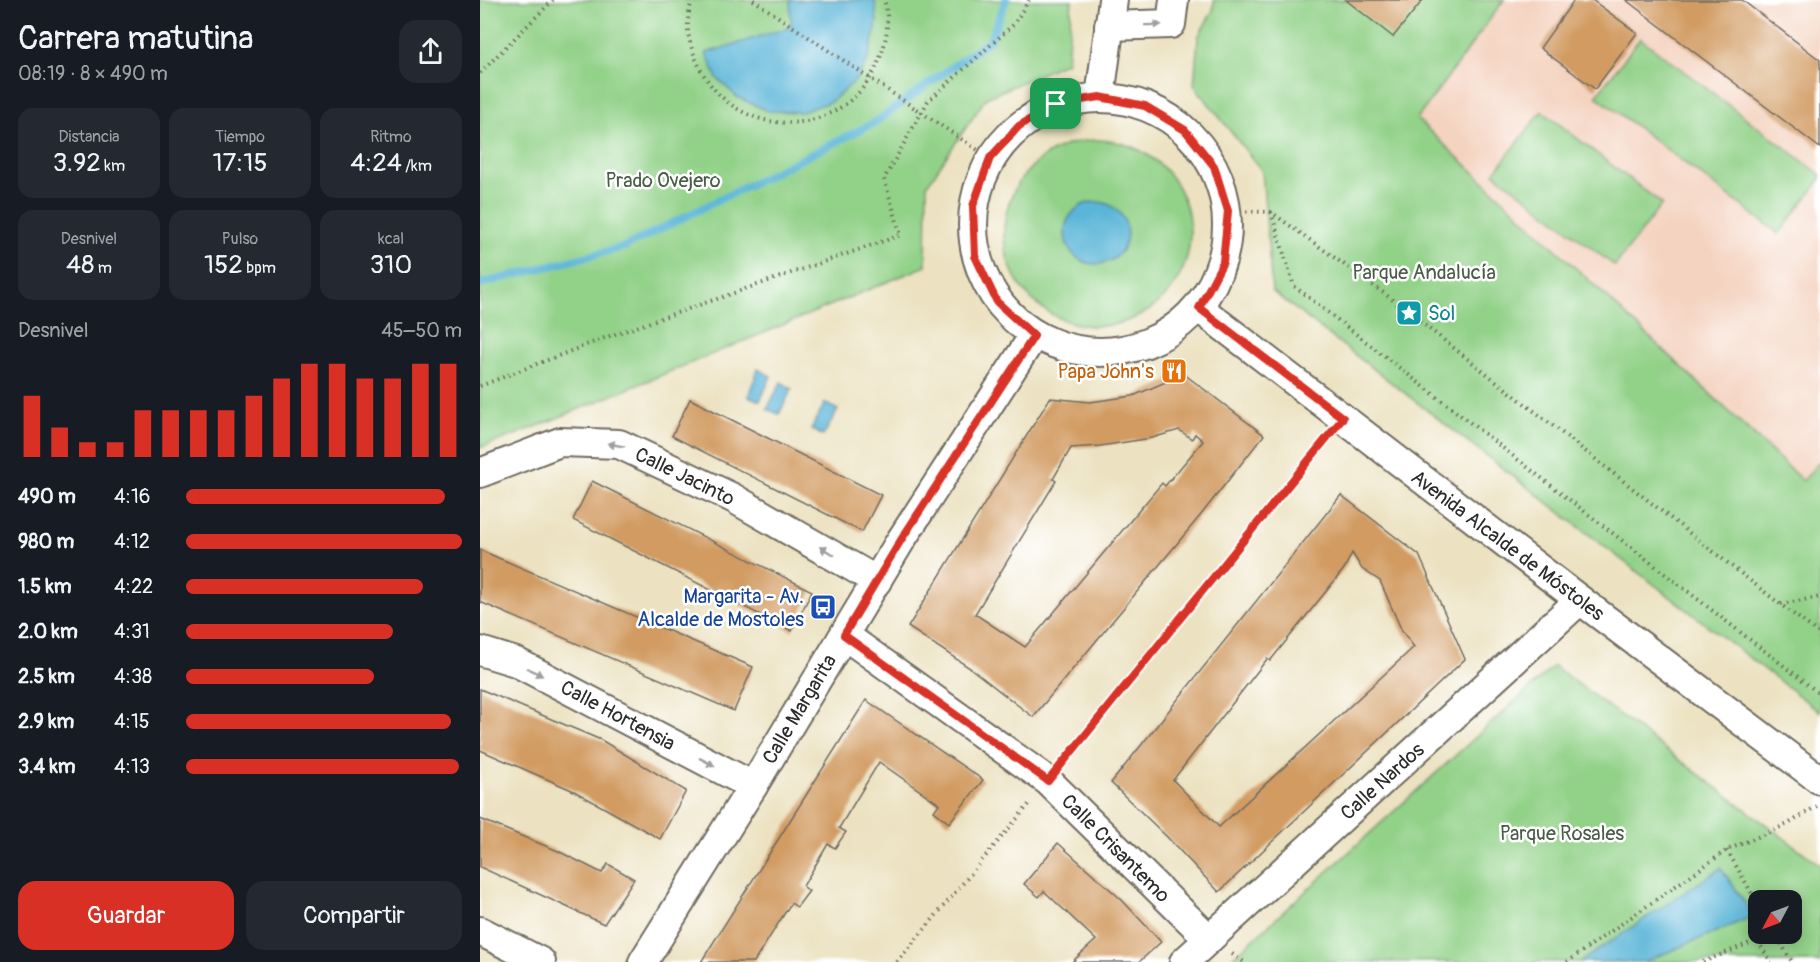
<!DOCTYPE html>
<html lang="es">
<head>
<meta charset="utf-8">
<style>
	:root { --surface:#171b24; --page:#242831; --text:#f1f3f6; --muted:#9ea1a6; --accent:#d93025 }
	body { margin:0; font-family:Pangolin,sans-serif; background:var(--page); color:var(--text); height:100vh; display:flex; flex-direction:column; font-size:22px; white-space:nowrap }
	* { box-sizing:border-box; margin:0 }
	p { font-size:20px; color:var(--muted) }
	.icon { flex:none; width:33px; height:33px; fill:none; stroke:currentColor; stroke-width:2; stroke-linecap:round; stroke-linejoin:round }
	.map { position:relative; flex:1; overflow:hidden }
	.panel { display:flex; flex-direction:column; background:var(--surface); width:480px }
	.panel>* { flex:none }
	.needle { width:39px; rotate:229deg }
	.fabs { position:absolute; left:1268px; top:890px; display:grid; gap:12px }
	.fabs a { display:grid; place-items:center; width:54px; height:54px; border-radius:12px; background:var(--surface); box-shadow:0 3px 15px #0003; font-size:30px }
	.pin { position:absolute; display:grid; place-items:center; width:51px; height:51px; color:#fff; margin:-26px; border-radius:12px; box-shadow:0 3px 9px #0006 }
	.round { display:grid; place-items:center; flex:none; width:63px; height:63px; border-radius:18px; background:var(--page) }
	.summary { display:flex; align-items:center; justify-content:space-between; height:102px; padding:0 18px }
	h1 { font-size:33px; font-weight:600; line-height:45px }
	.metrics { display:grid; grid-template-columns:repeat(3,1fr); gap:9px; height:102px; padding:6px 18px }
	.metrics div { display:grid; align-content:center; border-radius:15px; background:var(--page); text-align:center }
	.metrics b { font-size:26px; font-weight:600 }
	.metrics small { font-size:16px; font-weight:400 }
	.metrics p { font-size:16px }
	.chart { height:168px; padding:12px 18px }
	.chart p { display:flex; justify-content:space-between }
	.chart svg { width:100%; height:108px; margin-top:6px; stroke:var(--accent); stroke-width:6 }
	.action { display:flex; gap:12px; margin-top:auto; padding:12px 18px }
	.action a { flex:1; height:69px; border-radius:18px; background:var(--accent); color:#fff; font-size:24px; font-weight:600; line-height:69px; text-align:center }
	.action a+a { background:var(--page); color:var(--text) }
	ul { padding:0 18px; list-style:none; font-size:20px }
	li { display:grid; grid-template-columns:96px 72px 1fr; align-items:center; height:45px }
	li i { height:15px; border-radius:8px; background:var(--accent) }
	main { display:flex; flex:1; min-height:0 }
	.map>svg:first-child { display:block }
</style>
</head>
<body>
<main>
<section class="panel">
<div class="summary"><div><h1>Carrera matutina</h1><p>08:19 · 8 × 490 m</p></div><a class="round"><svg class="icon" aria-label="share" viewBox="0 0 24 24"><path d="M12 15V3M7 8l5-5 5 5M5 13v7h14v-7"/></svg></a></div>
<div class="metrics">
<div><p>Distancia</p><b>3.92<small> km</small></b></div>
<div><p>Tiempo</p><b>17:15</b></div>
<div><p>Ritmo</p><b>4:24<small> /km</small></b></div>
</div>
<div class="metrics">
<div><p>Desnivel</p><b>48<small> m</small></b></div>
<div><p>Pulso</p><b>152<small> bpm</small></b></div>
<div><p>kcal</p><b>310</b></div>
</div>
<div class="chart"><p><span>Desnivel</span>45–50 m</p>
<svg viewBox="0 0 160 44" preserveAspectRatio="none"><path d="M5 44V19M15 44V32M25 44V38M35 44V38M45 44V25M55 44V25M65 44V25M75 44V25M85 44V19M95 44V12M105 44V6M115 44V6M125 44V12M135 44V12M145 44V6M155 44V6"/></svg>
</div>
<ul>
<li><b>490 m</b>4:16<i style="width:94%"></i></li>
<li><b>980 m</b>4:12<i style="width:100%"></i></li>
<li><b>1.5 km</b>4:22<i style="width:86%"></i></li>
<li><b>2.0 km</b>4:31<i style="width:75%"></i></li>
<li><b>2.5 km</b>4:38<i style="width:68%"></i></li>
<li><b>2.9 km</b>4:15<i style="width:96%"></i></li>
<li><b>3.4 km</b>4:13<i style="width:99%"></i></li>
</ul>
<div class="action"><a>Guardar</a><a>Compartir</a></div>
</section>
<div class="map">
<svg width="1340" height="962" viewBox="0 0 1340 962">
	<rect width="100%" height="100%" fill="#fff"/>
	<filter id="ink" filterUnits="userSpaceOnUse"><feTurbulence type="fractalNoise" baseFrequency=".0167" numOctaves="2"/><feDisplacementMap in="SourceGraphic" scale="12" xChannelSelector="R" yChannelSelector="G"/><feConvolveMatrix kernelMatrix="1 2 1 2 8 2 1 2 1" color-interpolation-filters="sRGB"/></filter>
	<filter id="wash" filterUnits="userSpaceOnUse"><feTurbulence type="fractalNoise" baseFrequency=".008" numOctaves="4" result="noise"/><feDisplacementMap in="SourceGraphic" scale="24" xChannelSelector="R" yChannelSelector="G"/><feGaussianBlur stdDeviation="1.35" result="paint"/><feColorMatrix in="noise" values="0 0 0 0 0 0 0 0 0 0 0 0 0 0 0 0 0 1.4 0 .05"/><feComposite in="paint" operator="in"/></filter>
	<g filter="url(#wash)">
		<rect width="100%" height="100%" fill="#ece2c1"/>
		<path fill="#f4d3c0" d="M1024,0h316v461l-17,20 -386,-362z"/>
		<g fill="#92d188" stroke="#5e7e5a" stroke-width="1.5" fill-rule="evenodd">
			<path d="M0,0h592l-5,62 -81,36 -59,87 -1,81 -393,162 -53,20z"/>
			<path d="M734,0h290l-87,119 386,362 17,-20v251l-548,-421 -10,-120 -68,-86 4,-48 15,-27z"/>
			<path d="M1160,38l180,136v6l-41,54 -183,-138z"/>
			<path d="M1062,111l120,93 -47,62 -121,-93z"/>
			<circle cx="617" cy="233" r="93"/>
			<path d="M1074,666l266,199v97h-592zM1278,900h33v33h-33z"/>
		</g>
		<g fill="#5ab5d8" stroke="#427082" stroke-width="1.5">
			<path d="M310,0h85l2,23 -9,37 -13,21 -23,20 -30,11 -34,-1 -31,-14 -20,-19 -11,-25 85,-26z"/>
			<circle cx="616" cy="233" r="31"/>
			<path d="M278,369l13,7 -11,25 -12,-5z"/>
			<path d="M301,382l11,7 -13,25 -12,-5z"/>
			<path d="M345,403l13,7 -15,26 -12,-7z"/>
			<path d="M1241,868l33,48 -110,46h-64z"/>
		</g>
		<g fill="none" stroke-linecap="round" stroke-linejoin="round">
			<path stroke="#5ab5d8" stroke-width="8" d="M0,284l144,-37 250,-124 116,-83 16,-40"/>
		</g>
		<g id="blocks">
			<g fill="#d19b62" fill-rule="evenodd">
				<path d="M866,0h77l-30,37z"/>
				<path d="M1094,0h18l45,33 -42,56 -55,-41z"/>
				<path d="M1146,0h116l78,60v88z"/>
				<path d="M704,374l80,61 -64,81 -167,201 -63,-49 -62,-41 142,-229 40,4 43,-6zM699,430l13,9 3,-5 8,7 -38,45 -3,-3 -137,164 -50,-33 81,-133 -3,-2 18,-31 29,-2 52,-8z"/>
				<path d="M210,399l191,96 -19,37 -190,-96z"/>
				<path d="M112,481l220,110 -20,40 -219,-111z"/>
				<path d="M861,495l78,60 46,104 -246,233 -52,-55 -56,-54zM872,553l10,16 18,12 22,50 12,16 -195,180 -46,-47 94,-121 3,2 74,-92z"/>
				<path d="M0,550l273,117 -19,44 -254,-109z"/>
				<path d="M0,689l121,51 85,51 -26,48 -86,-48 -94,-41z"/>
				<path d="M386,700l117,80 -34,43 -15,-12 5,-7 -60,-42 -40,66 7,4 -11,16 -7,-4 -25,42 6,5 -12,16 -6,-4 -37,59h-53z"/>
				<path d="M0,819l78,32 44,22 6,-9 26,15 -30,45 -124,-57z"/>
				<path d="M578,843l64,57 39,42 -22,20h-67l24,-22 -52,-49 -5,6 -15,-13z"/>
			</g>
		</g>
	</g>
	<g filter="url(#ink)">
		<use href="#blocks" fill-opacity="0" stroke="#6f6b60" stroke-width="1.5"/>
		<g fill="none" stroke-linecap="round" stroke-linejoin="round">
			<defs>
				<g id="minor">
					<path d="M629,26l62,-2 3,-24"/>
					<path d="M620,97l13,-97"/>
					<circle cx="620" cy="225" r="127"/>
					<path d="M719,308l381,292 240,180"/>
					<path d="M0,473l80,-31 59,2 114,54 144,83"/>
					<path d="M364,635l204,146 161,158"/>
					<path d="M0,651l36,11 237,124"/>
					<path d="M0,931l61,31"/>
					<path d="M163,962l110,-176 148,-246 133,-205"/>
					<path d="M704,962l396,-362"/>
				</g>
			</defs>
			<use href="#minor" stroke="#6f6b60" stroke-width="32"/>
			<g stroke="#6f6b60" stroke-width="4" stroke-dasharray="1.5 4.5" stroke-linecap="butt">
				<path d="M212,0c-2,7 -4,15 -4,23 -1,16 6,33 13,47 41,76 149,68 179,-12 7,-18 10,-39 4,-58"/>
				<path d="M0,73l73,-73"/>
				<path d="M436,109l74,49"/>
				<path d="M748,211l43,1 114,82 395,310 40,30"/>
				<path d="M791,212l23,74 526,408"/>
				<path d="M0,386l127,-49 294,-102 -17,-56 44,-78 86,-77 15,-24"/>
				<path d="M1301,604l39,-7"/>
				<path d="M584,761l262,-323"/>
				<path d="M1247,850l31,54"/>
				<path d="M1295,933l17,29"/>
				<path d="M752,954l12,8"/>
				<path d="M417,962l134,-160"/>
				<path d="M1087,962l160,-112 61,-26 29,-18"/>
				<path d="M1223,962l54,-22 14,22"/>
			</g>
			<use href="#minor" stroke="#fff" stroke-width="28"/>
			<path stroke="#6f6b60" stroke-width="4" stroke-dasharray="1.5 4.5" stroke-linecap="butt" d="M273,0l163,109"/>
		</g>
		<defs><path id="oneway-solid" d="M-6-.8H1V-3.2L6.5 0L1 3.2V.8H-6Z" transform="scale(1.5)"/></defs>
		<g fill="#a0a0a0">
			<use href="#oneway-solid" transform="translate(673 25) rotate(-1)"/>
			<use href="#oneway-solid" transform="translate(136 445) rotate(-170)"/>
			<use href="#oneway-solid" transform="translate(347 551) rotate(-150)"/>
			<use href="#oneway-solid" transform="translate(55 672) rotate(28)"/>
			<use href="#oneway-solid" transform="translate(227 762) rotate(27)"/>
		</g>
	</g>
	<g fill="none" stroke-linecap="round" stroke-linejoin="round" filter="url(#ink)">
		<defs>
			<path id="route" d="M620,97l45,9 40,24 29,36 14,45 -5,51 -24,46 144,110 -295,363 -204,-146 57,-95 133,-204 -37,-34 -22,-46 -2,-50 17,-48 29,-32 37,-22z"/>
		</defs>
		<use href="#route" stroke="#fff" stroke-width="12"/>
		<use href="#route" stroke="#d93025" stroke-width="8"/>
	</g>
	<defs>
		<symbol id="sight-square" viewBox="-11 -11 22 22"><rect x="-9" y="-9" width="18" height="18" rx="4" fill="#0f9aa8" stroke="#fff"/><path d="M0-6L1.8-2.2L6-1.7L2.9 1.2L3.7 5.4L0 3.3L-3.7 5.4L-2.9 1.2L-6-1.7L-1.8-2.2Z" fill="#fff"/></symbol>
		<symbol id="restaurant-square" viewBox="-11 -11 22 22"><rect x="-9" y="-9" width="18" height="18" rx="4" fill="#e8710a" stroke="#fff"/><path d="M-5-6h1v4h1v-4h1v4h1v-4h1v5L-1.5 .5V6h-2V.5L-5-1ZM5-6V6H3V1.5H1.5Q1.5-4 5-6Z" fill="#fff"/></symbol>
		<symbol id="bus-square" viewBox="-11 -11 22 22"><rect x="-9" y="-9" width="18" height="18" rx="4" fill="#1a4fb4" stroke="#fff"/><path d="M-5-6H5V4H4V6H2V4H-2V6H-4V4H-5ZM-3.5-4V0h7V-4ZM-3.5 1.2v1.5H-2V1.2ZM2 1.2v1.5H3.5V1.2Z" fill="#fff"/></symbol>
	</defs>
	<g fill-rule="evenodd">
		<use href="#sight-square" x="914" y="298" width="30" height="30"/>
		<use href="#restaurant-square" x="679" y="356" width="30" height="30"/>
		<use href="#bus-square" x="328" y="592" width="30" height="30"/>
	</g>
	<g text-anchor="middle" stroke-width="5" stroke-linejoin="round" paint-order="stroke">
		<g font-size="20" fill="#4a5d47" stroke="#fff">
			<text x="183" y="187">Prado Ovejero</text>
			<text x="944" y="279">Parque Andalucía</text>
			<text x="1082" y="840">Parque Rosales</text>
		</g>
		<g font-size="20" fill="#0d838f" stroke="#fff" text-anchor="start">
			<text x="948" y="320">Sol</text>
		</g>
		<g font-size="20" fill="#c56008" stroke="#fff" text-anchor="end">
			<text x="674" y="378">Papa John's</text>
		</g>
		<g font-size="20" fill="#2b2b2b" stroke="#fff">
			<text transform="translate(205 476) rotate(26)" y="7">Calle Jacinto</text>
			<text transform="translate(1028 545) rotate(37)" y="7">Avenida Alcalde de Móstoles</text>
			<text transform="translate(319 709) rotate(-59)" y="7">Calle Margarita</text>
			<text transform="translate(138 715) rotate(28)" y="7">Calle Hortensia</text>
			<text transform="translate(902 781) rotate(-42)" y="7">Calle Nardos</text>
			<text transform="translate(636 848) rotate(45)" y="7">Calle Crisantemo</text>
		</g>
		<g font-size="20" fill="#164399" stroke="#fff" text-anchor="end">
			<text x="324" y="603">Margarita - Av.<tspan x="324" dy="23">Alcalde de Mostoles</tspan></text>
		</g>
	</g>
</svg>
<div class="fabs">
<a><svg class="needle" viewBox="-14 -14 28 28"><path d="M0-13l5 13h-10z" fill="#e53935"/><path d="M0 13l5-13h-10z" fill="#9ea1a6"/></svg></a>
</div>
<div class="pin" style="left:576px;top:104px;background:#1e9e55"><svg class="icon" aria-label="arrive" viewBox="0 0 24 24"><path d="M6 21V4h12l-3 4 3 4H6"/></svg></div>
</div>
</main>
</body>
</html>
